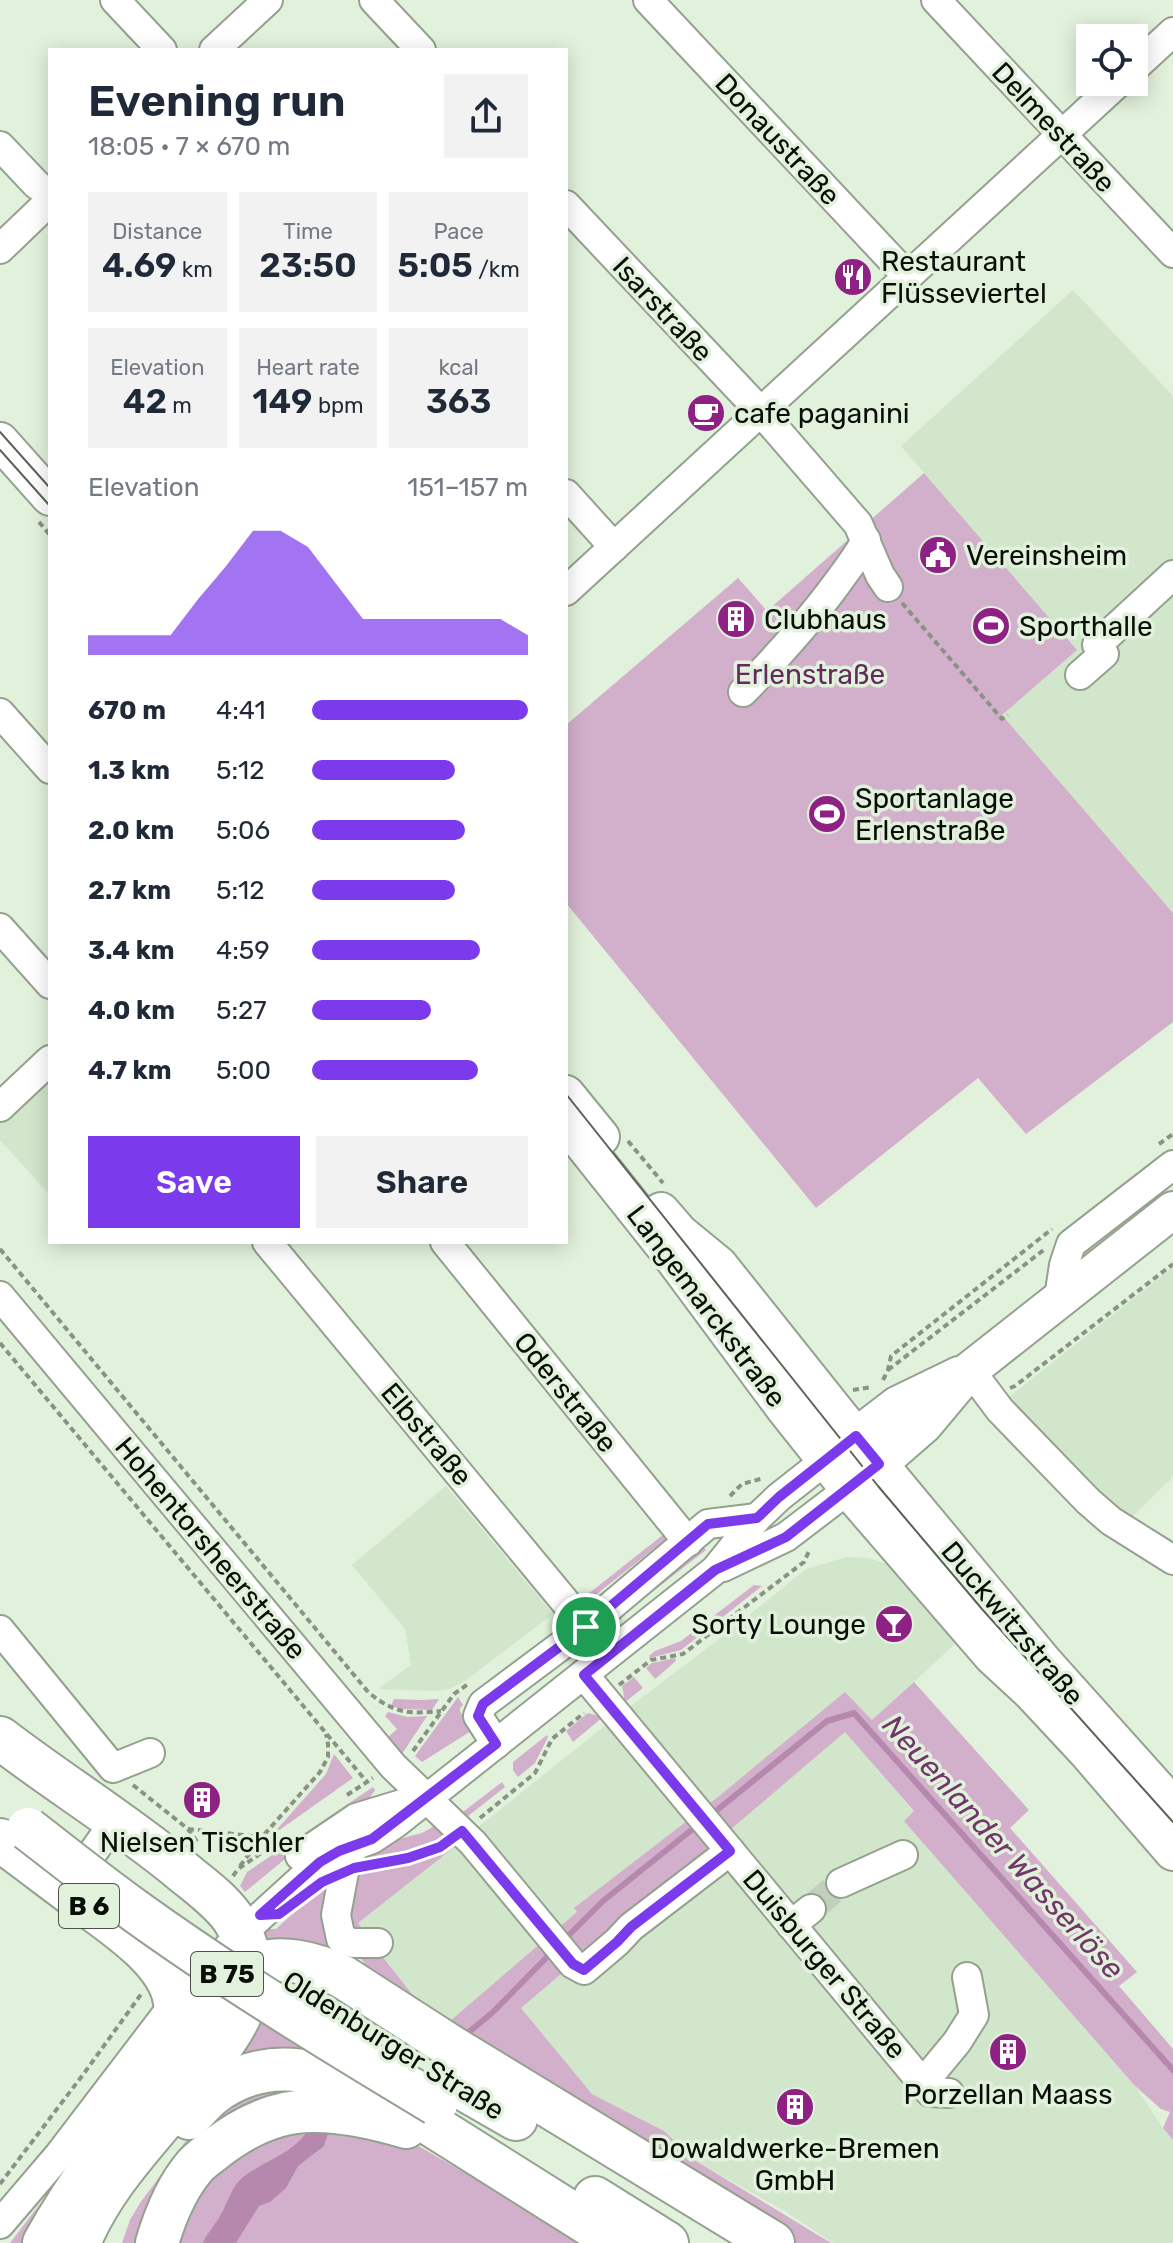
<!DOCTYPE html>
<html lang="en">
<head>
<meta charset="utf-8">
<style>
	:root { --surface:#fff; --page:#f2f2f3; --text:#1f2937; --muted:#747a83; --accent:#7c3aed }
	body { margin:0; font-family:Rubik,sans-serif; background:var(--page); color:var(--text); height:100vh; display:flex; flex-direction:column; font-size:30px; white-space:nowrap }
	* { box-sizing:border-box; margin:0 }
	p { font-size:26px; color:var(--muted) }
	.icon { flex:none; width:44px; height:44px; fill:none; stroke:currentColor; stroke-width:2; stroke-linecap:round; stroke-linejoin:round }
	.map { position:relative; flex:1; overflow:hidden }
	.sheet { position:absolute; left:48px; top:48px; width:520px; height:1196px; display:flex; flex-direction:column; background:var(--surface); border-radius:0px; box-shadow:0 4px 20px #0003 }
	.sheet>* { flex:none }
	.controls { position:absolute; left:1076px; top:24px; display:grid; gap:16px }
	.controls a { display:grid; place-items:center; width:72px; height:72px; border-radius:0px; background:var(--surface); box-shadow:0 4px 20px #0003; font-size:40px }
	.pin { position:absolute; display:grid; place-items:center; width:68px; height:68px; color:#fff; margin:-34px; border:4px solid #fff; border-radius:50%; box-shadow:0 2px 8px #0007 }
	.round { display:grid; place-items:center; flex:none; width:84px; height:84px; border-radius:0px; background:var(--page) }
	.headline { display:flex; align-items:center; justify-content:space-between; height:136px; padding:0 40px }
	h1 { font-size:44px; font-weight:600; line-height:60px }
	.stats { display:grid; grid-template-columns:repeat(3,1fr); gap:12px; height:136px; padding:8px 40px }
	.stats div { display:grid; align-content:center; border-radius:0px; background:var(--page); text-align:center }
	.stats b { font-size:34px; font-weight:600 }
	.stats small { font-size:22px; font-weight:400 }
	.stats p { font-size:22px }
	.chart { height:224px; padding:16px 40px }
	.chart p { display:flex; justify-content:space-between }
	.chart svg { width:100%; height:144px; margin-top:8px; fill:var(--accent); opacity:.7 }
	.button { display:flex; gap:16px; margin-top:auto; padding:16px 40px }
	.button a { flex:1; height:92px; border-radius:0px; background:var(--accent); color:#fff; font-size:32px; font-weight:600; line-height:92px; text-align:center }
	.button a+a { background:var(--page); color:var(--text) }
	ul { padding:0 40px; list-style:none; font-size:26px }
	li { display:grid; grid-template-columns:128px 96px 1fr; align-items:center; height:60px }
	li i { height:20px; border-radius:10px; background:var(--accent) }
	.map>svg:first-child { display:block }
</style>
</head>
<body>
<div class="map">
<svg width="1173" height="2243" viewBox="0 0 1173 2243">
	<rect width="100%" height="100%" fill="#e2f1dc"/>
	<g fill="#d2e6cb">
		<path d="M1073,290l100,106v517l-171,-198 74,-65 -175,-204z"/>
		<path d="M50,1075v120l-50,-55v-18z"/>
		<path d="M1173,1267v210l-41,40 -21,-12 -102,-108z"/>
		<path d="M446,1486l107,128 -88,67 -15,8 -14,2 -58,-2 33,-24 -6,-36 -53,-64z"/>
		<path d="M847,1557l22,1 21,7 67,77 -85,79 -26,11 68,80 -9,9 230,265 28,42 10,12v103h-340l-47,-31 -90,-51 -32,-30 -72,-37 -71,-86 -79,20 -7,-5 -78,-99 250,-200 116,-88 83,-67z"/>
	</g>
	<g fill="#d2b0cc">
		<path d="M924,473l153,177 -75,65 171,198v109l-147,112 -48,-56 -162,130 -250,-305v-178l172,-147 29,33z"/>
		<path d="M664,1534l1,6 -81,64 -6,-2z"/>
		<path d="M700,1544l6,6 -213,166 -5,-7z"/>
		<path d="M754,1585l8,1 -81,64 -31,8 -1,-2 6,-5 26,-10z"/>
		<path d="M675,1658l1,3 -21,18 -9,-11 6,-5z"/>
		<path d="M634,1677l9,11 -18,14 -3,-16z"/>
		<path d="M914,1682l115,128 -19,18 127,144 -18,14 54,63v91l-10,-12 7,-16 -9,-3 -26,-23 -231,-265 10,-10 -69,-79 -324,276 71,86 72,37 32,30 135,82h-36l-353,-215 135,-116 -3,-4 144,-111 127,-105 27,28z"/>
		<path d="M458,1697l5,8 -3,3v3l11,20 -49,31 -7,-6z"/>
		<path d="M394,1699l26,1 19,-1 -7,11 -31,-1 -10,-3z"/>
		<path d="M388,1712l20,5 19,-1 -25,38 -4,2 -14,-15 13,-12 -12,-13z"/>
		<path d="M588,1713l15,4 -30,25 -7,-11z"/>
		<path d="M547,1735l1,2 -13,26 -17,14 -5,-7v-8z"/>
		<path d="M334,1754l19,24 -82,58 55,-62z"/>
		<path d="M502,1782l3,5 -42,33 -4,-5z"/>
		<path d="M373,1787l2,3 -10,14 -75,51 -45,37 -5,-6 7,-14z"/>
		<path d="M436,1825l16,7 -26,14 -69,16 7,-14 58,-15z"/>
		<path d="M460,1840l2,1 -104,82 9,13 -17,-1 -4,-26 7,-33 86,-21z"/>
		<path d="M334,1884l5,76 -64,-14 -15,-11 5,-6h11l31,-29z"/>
		<path d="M353,1949l25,2 57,72 -49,-33z"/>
		<path d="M257,2012l73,48 -78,5 -17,-12z"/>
		<path d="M142,2071l-109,150 -11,22h-12z"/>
		<path d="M314,2084l-44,26 -125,133h-23l8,-23 10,-17 51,-69 50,-41z"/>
		<path d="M308,2128l77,3 37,17 164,95h-417l29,-57 67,-50 31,-3 9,2z"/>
	</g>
	<path fill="#b688ae" d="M328,2127v6l-4,13 -26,20 -12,22 -16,14 -11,4 -23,37h-33c4,-10 12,-18 17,-27 8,-13 11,-29 23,-39 17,-14 58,-27 65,-49z"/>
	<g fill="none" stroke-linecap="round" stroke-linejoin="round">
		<g stroke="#b688ae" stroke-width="6">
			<path d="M711,1815l116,-94 27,-8 319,357"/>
			<path d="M562,1942l41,-41 96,-77"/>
			<path d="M464,2036l28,-23 59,-60"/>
		</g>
		<path stroke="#c2cfbc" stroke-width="28" stroke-dasharray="28 14" stroke-linecap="butt" d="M811,1909l30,-26"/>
		<defs>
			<g id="minor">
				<path d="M115,0l47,50"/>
				<path d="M374,0l47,50"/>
				<path d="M648,0l260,277"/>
				<path d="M936,0l237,253"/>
				<path d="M214,50l54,-50"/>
				<path d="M1134,68l39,-36"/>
				<path d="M0,146l36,38 14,11"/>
				<path d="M566,205l195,207 97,112 22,51 8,12"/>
				<path d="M0,249l50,-48"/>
				<path d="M566,494l48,53"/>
				<path d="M566,591l553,-509"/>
				<path d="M1080,675l24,-21 -7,-9 76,-70"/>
				<path d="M743,692c35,-36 66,-70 95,-110 10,-14 21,-27 28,-42"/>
				<path d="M0,713l50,56"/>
				<path d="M0,928l50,56"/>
				<path d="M0,1107l50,-47"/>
				<path d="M267,1242l319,385"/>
				<path d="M445,1242l243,300"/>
				<path d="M0,1296l393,470 80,77 100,121 11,6 33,-28 14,-15 99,-76"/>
				<path d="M1059,1298l5,-33 7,-21 102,-79"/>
				<path d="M774,1362l127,159 91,105"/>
				<path d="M970,1370l30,40 88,91 23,20 62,39"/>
				<path d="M723,1567l63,-30 63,-48"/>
				<path d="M0,1630l113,138 37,-15"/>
				<path d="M584,1675l346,417 19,1"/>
				<path d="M496,1744l-18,-28 5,-12 103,-77 122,-103 49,-6"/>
				<path d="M354,1846l-10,26 -8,43 5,24 12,4h25"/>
				<path d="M300,1856l56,-38 56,-17"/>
				<path d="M72,1882l43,-61"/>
				<path d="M841,1883l62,-28"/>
				<path d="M791,1925l20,-16"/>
				<path d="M923,2083l34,-41 17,-27 -7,-38"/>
				<path d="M0,2224l59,-69 116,-152 66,-69 79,-72 19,-11 33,-12 24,-16 319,-253 42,-52 22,-21 47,-37"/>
			</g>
			<g id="major">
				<path d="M0,441l50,56"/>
				<path d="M566,1094l35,43"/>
				<path d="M566,1123l98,123 121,163 74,93 133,154 39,36 55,59 87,101"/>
				<path d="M661,1211l19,22 39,32 122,153 203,244 129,144"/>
				<path d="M837,1451l60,-46 62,-30"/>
				<path d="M863,1478l61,-53 46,-55 203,-160"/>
			</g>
			<g id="highway">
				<path d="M0,1738c60,46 124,85 182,133 17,14 37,28 50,46 9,13 18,35 19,51 2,44 -34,84 -59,117 -41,53 -87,95 -113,158"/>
				<path d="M0,1840c26,19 52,39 79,59 30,23 82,55 94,94 7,23 0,49 -8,71"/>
				<path d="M450,2081l66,38"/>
				<path d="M189,2118c9,-10 20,-23 32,-30 55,-35 108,-13 163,7l235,148"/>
				<path d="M595,2198l72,45"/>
				<path d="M44,2243c40,-72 92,-135 143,-200 19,-24 35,-59 62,-75 28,-16 69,-4 94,9l107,69 323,197"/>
				<path d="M157,2243c8,-27 19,-55 38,-77 5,-6 13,-11 19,-16 29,-23 63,-40 101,-39 31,0 61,7 91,16"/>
			</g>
		</defs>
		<use href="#minor" stroke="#93a18e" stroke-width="32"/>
		<use href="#major" stroke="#93a18e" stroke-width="40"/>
		<use href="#highway" stroke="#93a18e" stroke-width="46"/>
		<g stroke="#889384" stroke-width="4" stroke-dasharray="6 4" stroke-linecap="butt">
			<path d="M39,522l11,13"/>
			<path d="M902,603l100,116 6,-4"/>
			<path d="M628,1141l35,42"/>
			<path d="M1159,1144l14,-10"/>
			<path d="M0,1249l369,444c27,21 40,21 72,18"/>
			<path d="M0,1343l366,438"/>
			<path d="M888,1370l157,-121"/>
			<path d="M883,1380l5,-10 3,-14 161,-127"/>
			<path d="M1010,1388l5,-2 158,-122"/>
			<path d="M853,1390l19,-3"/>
			<path d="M730,1496l12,-12 22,-6"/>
			<path d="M619,1685l32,-25 32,-6 121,-92 6,-13"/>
			<path d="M413,1751l41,-57 14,-10"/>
			<path d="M133,1785l55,44 10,14"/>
			<path d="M347,1795l26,-17"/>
			<path d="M480,1818l55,-45 17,-34 32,-26"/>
			<path d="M188,1829l73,8"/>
			<path d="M379,1863l29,-5 36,-13"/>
			<path d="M240,1866l22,-29 58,-65 8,-15v-13l-2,-10"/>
			<path d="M233,1876l5,-7 45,-31"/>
			<path d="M0,2184l85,-112 57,-79"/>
		</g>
		<use href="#minor" stroke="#fff" stroke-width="28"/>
		<use href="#major" stroke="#fff" stroke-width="36"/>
		<use href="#highway" stroke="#fff" stroke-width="42"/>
		<g stroke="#5b6357" stroke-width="2">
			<path d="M0,432l50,56"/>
			<path d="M0,450l50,56"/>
			<path d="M566,1094l312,392 104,123 191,213"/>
		</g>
		<defs>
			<path id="highway-bridge" d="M28,1829c35,27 70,55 106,81 97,70 199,132 302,194"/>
		</defs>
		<use href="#highway-bridge" stroke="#93a18e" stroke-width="46" stroke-linecap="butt"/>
		<use href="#highway-bridge" stroke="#fff" stroke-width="42"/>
	</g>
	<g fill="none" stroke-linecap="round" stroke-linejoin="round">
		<defs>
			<path id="route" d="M856,1436l23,28 -93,73 -71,33 -131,105 146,176 -99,76 -14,15 -33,28 -11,-6 -111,-133 -22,16 -32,11 -54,10 -32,14 -43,32 -19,1 60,-53 19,-11 33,-12 124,-95 -18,-28 5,-12 103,-77 122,-103 49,-6 22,-21z"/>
		</defs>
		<use href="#route" stroke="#fff" stroke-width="16"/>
		<use href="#route" stroke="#7c3aed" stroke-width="10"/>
	</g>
	<defs>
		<symbol id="restaurant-disc" viewBox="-11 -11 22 22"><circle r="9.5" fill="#8f2184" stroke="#e2f1dc"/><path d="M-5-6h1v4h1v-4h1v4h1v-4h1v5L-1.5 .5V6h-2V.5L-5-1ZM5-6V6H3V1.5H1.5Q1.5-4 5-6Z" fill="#fff"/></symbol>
		<symbol id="cafe-disc" viewBox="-11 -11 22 22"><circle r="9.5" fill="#8f2184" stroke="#e2f1dc"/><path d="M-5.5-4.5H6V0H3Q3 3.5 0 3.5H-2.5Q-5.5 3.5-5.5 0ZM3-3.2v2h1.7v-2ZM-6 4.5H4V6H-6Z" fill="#fff"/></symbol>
		<symbol id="civic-disc" viewBox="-11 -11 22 22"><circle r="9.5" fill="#8f2184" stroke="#e2f1dc"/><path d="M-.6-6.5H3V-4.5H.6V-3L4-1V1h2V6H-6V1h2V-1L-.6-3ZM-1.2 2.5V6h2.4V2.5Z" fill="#fff"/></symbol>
		<symbol id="building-disc" viewBox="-11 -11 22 22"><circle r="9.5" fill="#8f2184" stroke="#e2f1dc"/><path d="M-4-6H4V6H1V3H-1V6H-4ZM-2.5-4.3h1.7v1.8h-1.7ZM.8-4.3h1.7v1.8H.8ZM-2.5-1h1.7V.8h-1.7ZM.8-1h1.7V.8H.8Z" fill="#fff"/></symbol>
		<symbol id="stadium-disc" viewBox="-11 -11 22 22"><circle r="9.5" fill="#8f2184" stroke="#e2f1dc"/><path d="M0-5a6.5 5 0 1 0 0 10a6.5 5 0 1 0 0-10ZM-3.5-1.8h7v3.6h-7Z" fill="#fff"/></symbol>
		<symbol id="bar-disc" viewBox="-11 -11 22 22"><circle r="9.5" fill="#8f2184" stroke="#e2f1dc"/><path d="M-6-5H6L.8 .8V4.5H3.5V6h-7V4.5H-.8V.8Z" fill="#fff"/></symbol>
	</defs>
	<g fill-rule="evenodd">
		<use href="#restaurant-disc" x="831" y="255" width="44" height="44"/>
		<use href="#cafe-disc" x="684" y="391" width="44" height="44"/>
		<use href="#civic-disc" x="916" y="533" width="44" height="44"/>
		<use href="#building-disc" x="714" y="597" width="44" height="44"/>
		<use href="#stadium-disc" x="969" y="604" width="44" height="44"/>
		<use href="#stadium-disc" x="805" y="792" width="44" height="44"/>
		<use href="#bar-disc" x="872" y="1602" width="44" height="44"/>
		<use href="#building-disc" x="180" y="1778" width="44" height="44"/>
		<use href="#building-disc" x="986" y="2030" width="44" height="44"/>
		<use href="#building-disc" x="773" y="2085" width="44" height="44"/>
	</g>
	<g text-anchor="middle" stroke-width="7" stroke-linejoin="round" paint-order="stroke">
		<g fill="#e2f1dc" stroke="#4b5248" stroke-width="2">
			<rect x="59" y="1884" width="60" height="44" rx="6"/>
			<rect x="191" y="1952" width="72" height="44" rx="6"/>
		</g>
		<g font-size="26" font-weight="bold" fill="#0a0e08">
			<text x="89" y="1915">B 6</text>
			<text x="227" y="1983">B 75</text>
		</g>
		<g font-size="28" fill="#0a0e08" stroke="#e2f1dc">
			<text transform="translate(1054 127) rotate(47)" y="10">Delmestraße</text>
			<text transform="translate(778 139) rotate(47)" y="10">Donaustraße</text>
			<text transform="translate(663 309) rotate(47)" y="10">Isarstraße</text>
			<text transform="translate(707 1306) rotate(53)" y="10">Langemarckstraße</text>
			<text transform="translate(566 1392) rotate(51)" y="10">Oderstraße</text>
			<text transform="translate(427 1434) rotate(50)" y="10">Elbstraße</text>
			<text transform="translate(211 1548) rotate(50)" y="10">Hohentorsheerstraße</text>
			<text transform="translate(1013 1623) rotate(50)" y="10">Duckwitzstraße</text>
			<text transform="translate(825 1964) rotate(50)" y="10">Duisburger Straße</text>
			<text transform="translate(394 2045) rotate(32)" y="10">Oldenburger Straße</text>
		</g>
		<g font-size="28" fill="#0a0e08" stroke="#e2f1dc" text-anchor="start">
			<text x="881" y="271">Restaurant<tspan x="881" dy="32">Flüsseviertel</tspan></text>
			<text x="734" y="423">cafe paganini</text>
			<text x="966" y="565">Vereinsheim</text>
			<text x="764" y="629">Clubhaus</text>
			<text x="1019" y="636">Sporthalle</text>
			<text x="855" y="808">Sportanlage<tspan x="855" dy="32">Erlenstraße</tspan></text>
			<text x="866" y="1634" text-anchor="end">Sorty Lounge</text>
			<text x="202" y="1852" text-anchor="middle">Nielsen Tischler</text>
			<text x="1008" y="2104" text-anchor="middle">Porzellan Maass</text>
			<text x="795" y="2158" text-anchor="middle">Dowaldwerke-Bremen<tspan x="795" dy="32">GmbH</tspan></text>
		</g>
		<g font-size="28" fill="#632b5c" stroke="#e2f1dc">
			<text x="810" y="684">Erlenstraße</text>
		</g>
		<g font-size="30" font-style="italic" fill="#713769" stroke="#e2f1dc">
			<text transform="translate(1003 1847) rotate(48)" y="10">Neuenlander Wasserlöse</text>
		</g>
	</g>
</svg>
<div class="controls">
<a><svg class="icon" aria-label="locate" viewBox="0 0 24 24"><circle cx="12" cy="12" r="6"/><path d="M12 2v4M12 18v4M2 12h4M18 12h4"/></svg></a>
</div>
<div class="pin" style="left:586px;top:1627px;background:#1e9e55"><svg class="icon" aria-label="arrive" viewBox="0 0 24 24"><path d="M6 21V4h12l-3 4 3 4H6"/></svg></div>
<section class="sheet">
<div class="headline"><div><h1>Evening run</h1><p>18:05 · 7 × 670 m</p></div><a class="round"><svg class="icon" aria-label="share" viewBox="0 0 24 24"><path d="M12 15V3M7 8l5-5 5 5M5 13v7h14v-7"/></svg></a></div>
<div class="stats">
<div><p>Distance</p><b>4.69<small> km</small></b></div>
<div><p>Time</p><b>23:50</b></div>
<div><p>Pace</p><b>5:05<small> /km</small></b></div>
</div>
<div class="stats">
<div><p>Elevation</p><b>42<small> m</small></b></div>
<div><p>Heart rate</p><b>149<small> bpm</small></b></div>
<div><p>kcal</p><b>363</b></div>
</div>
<div class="chart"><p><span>Elevation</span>151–157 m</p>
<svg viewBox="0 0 160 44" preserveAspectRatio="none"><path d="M0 44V38L10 38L20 38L30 38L40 27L50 17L60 6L70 6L80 11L90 22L100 33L110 33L120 33L130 33L140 33L150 33L160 38V44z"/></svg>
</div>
<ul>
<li><b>670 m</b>4:41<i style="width:100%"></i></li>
<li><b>1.3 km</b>5:12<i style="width:66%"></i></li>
<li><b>2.0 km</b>5:06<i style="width:71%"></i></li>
<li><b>2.7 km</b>5:12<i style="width:66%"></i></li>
<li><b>3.4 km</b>4:59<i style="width:78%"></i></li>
<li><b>4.0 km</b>5:27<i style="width:55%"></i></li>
<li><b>4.7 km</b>5:00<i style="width:77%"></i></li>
</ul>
<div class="button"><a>Save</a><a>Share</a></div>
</section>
</div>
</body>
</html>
